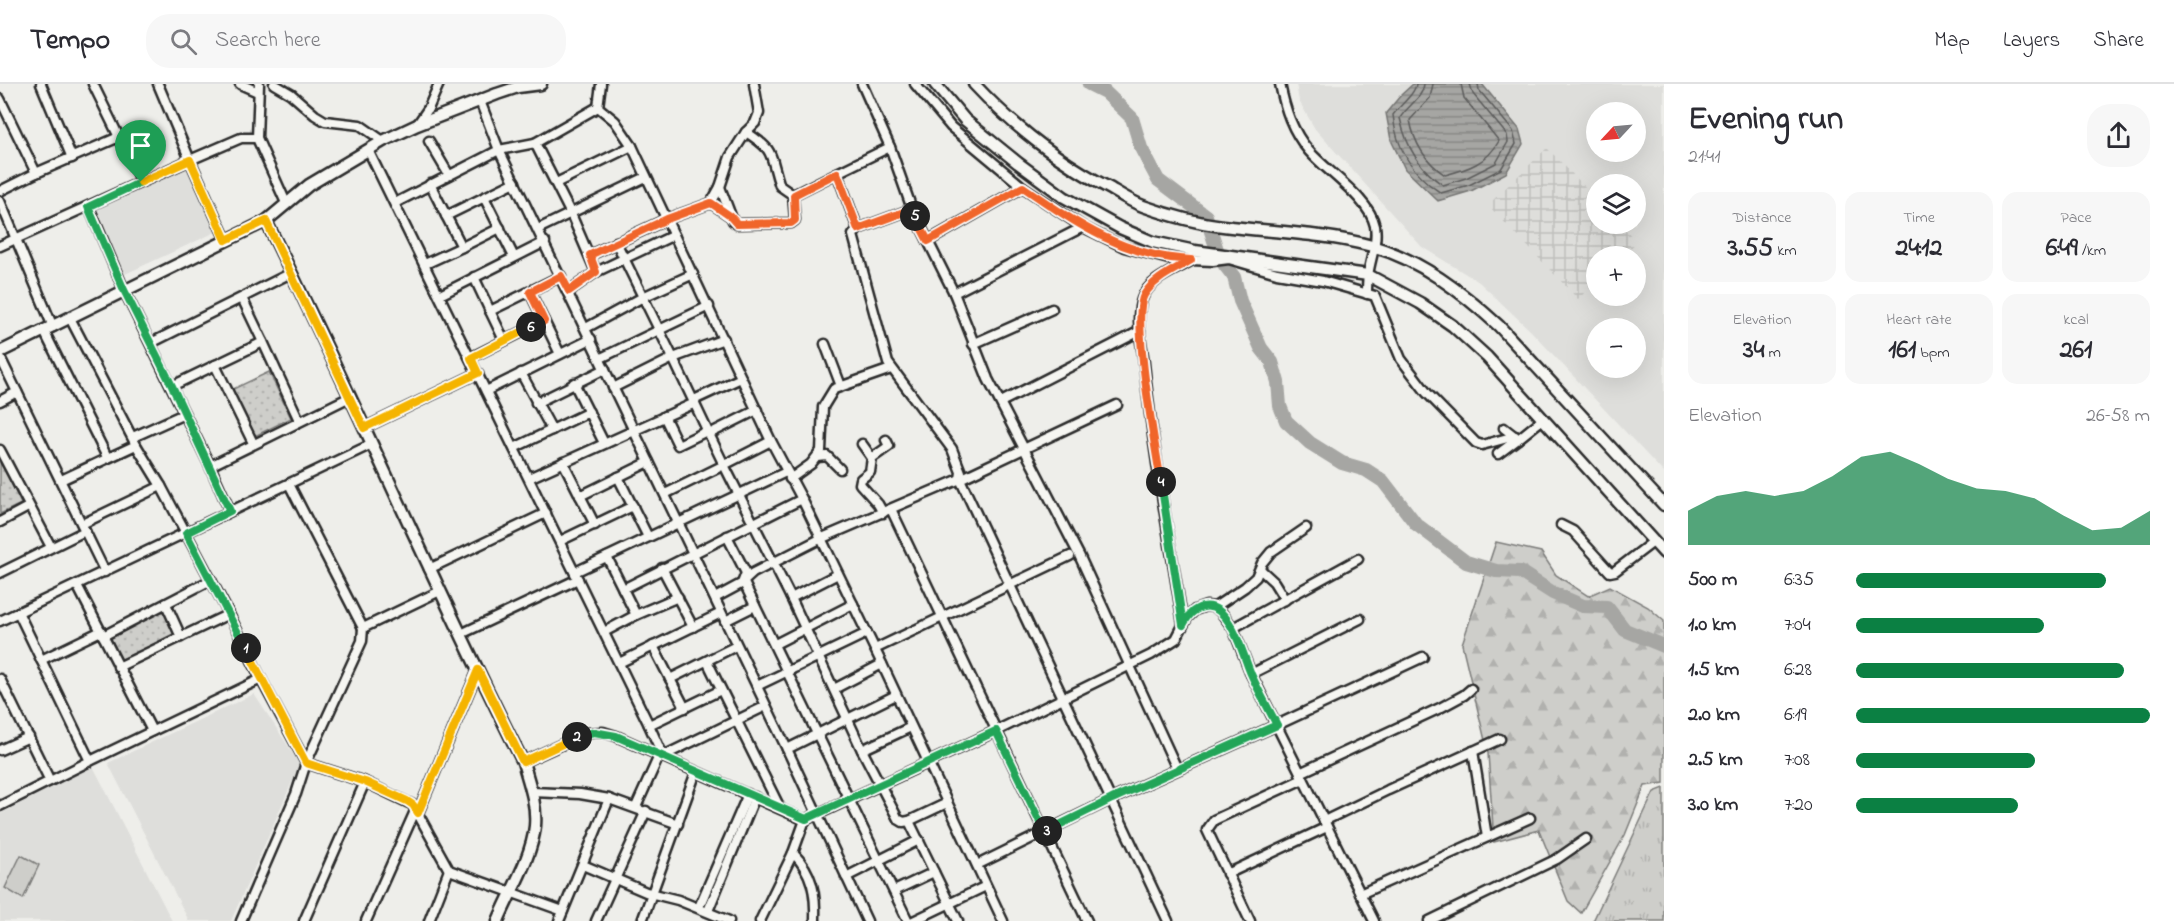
<!DOCTYPE html>
<html lang="en">
<head>
<meta charset="utf-8">
<style>
	:root { --surface:#fff; --page:#f7f7f7; --text:#2b2b33; --muted:#7c7c81; --line:#e1e1e2; --accent:#0b8043 }
	body { margin:0; font-family:"Indie Flower",sans-serif; background:var(--page); color:var(--text); height:100vh; display:flex; flex-direction:column; font-size:22px; white-space:nowrap }
	* { box-sizing:border-box; margin:0 }
	p { font-size:20px; color:var(--muted) }
	.icon { flex:none; width:33px; height:33px; fill:none; stroke:currentColor; stroke-width:2; stroke-linecap:round; stroke-linejoin:round }
	.map { position:relative; flex:1; overflow:hidden }
	.panel { display:flex; flex-direction:column; background:var(--surface); width:510px }
	.panel>* { flex:none }
	.needle { width:39px; rotate:244deg }
	.tools { position:absolute; left:1586px; top:18px; display:grid; gap:12px }
	.tools a { display:grid; place-items:center; width:60px; height:60px; border-radius:50%; background:var(--surface); box-shadow:0 6px 24px #0002; font-size:30px }
	.pin { position:absolute; display:grid; place-items:center; width:51px; height:51px; color:#fff; margin:-62px -26px; border-radius:50% 50% 50% 0; rotate:-45deg; box-shadow:0 0 6px #0007 }
	.pin .icon { rotate:45deg }
	.km { position:absolute; width:30px; height:30px; margin:-15px; border-radius:50%; background:#222; color:#fff; font-size:16px; line-height:30px; text-align:center }
	.round { display:grid; place-items:center; flex:none; width:63px; height:63px; border-radius:24px; background:var(--page) }
	.summary { display:flex; align-items:center; justify-content:space-between; height:102px; padding:0 24px }
	h1 { font-size:33px; font-weight:700; line-height:45px }
	.metrics { display:grid; grid-template-columns:repeat(3,1fr); gap:9px; height:102px; padding:6px 24px }
	.metrics div { display:grid; align-content:center; border-radius:15px; background:var(--page); text-align:center }
	.metrics b { font-size:26px; font-weight:700 }
	.metrics small { font-size:16px; font-weight:400 }
	.metrics p { font-size:16px }
	.chart { height:168px; padding:12px 24px }
	.chart p { display:flex; justify-content:space-between }
	.chart svg { width:100%; height:108px; margin-top:6px; fill:var(--accent); opacity:.7 }
	ul { padding:0 24px; list-style:none; font-size:20px }
	li { display:grid; grid-template-columns:96px 72px 1fr; align-items:center; height:45px }
	li i { height:15px; border-radius:8px; background:var(--accent) }
	header { display:flex; align-items:center; gap:36px; box-sizing:border-box; height:84px; padding:0 30px; background:var(--surface); border-bottom:2px solid var(--line) }
	header strong { font-size:28px }
	nav { display:flex; gap:33px; margin-inline-start:auto; font-size:21px }
	.search { width:420px; height:54px; background:var(--page); display:flex; align-items:center; gap:15px; box-sizing:border-box; padding:0 21px; border-radius:24px; color:var(--muted); font-size:22px }
	main { display:flex; flex:1; min-height:0 }
	.map>svg:first-child { display:block }
</style>
</head>
<body>
<header>
<strong>Tempo</strong>
<div class="search"><svg class="icon" aria-label="search" viewBox="0 0 24 24"><circle cx="10" cy="10" r="6"/><path d="M15 15l6 6"/></svg>Search here</div>
<nav><a>Map</a><a>Layers</a><a>Share</a></nav>
</header>
<main>
<div class="map">
<svg width="1664" height="837" viewBox="0 0 1664 837">
	<defs>
		<pattern id="industrial-grid" width="8" height="8" patternUnits="userSpaceOnUse" patternTransform="scale(1.5)"><rect width="8" height="8" fill="#dededb"/><path d="M0 4h8M4 0v8" fill="none" stroke="#bfbfbc"/></pattern>
		<pattern id="grass-dots" width="8" height="8" patternUnits="userSpaceOnUse" patternTransform="scale(1.5)"><rect width="8" height="8" fill="#cececa"/><path d="M2 2h.1M6 6h.1" fill="none" stroke="#b1b1ae" stroke-width="1.8" stroke-linecap="round"/></pattern>
		<pattern id="forest-firs" width="22" height="20" patternUnits="userSpaceOnUse" patternTransform="scale(1.5)"><rect width="22" height="20" fill="#cececa"/><path d="M5 1l3.5 6h-7zM16 11l3.5 6h-7z" fill="#b1b1ae"/></pattern>
		<pattern id="park-tufts" width="24" height="20" patternUnits="userSpaceOnUse" patternTransform="scale(1.5)"><rect width="24" height="20" fill="#cececa"/><path d="M3 7l-1-3M5 7V3M7 7l1-3M15 17l-1-3M17 17v-4M19 17l1-3" fill="none" stroke="#b1b1ae"/></pattern>
		<pattern id="water-rules" width="6" height="5" patternUnits="userSpaceOnUse" patternTransform="scale(1.5)"><rect width="6" height="5" fill="#a6a6a3"/><path d="M0 2.5h6" fill="none" stroke="#878785"/></pattern>
	</defs>
	<rect width="100%" height="100%" fill="#eeeeea"/>
	<filter id="ink" filterUnits="userSpaceOnUse"><feTurbulence type="fractalNoise" baseFrequency=".0167" numOctaves="2"/><feDisplacementMap in="SourceGraphic" scale="12" xChannelSelector="R" yChannelSelector="G"/><feConvolveMatrix kernelMatrix="1 2 1 2 8 2 1 2 1" color-interpolation-filters="sRGB"/></filter>
	<g filter="url(#ink)">
		<g fill="#dededb" fill-rule="evenodd">
			<path d="M1296,0h368v389l-133,-142 -52,-49 -57,-35 -107,-118 -16,-28zM1596,28h39v40h-39zM1596,100h39v40h-39zM1596,172h39v40h-39zM1596,244h39v40h-39z"/>
			<path d="M187,80l31,67 -95,44 -31,-67z"/>
			<path d="M254,610l46,70 -69,157h-42l-81,-158z"/>
			<path d="M93,682l79,155h-172v-107z"/>
		</g>
		<path fill="url(#industrial-grid)" d="M1547,64l49,50v26h24l17,18 -15,14h-26v26l-18,17 -90,-94z"/>
		<g fill="url(#grass-dots)" stroke="#7c7c7a" stroke-width="1.5">
			<path d="M269,288l22,46 -38,19 -22,-47z"/>
			<path d="M0,374l21,46 -21,10z"/>
			<path d="M164,522l13,26 -58,30 -14,-27z"/>
		</g>
		<path fill="url(#forest-firs)" stroke="#7c7c7a" stroke-width="1.5" d="M1496,458l45,10 15,23 32,21 22,-10 38,21 16,14v162l-19,3 -20,49 -44,78 -13,-12 -29,-71 -45,12 -6,-89 -26,-109z"/>
		<path fill="url(#park-tufts)" stroke="#7c7c7a" stroke-width="1.5" d="M1664,704v133h-71l61,-129z"/>
		<path fill="#cececa" stroke="#7c7c7a" stroke-width="1.5" d="M21,771l18,10 -16,34 -18,-11z"/>
		<path fill="url(#water-rules)" stroke="#757573" stroke-width="1.5" d="M1413,0h69l37,45 4,15 -17,29 -35,18 -33,10 -33,-32 -14,-29 -5,-27 15,-18z"/>
		<g fill="none" stroke-linecap="round" stroke-linejoin="round">
			<g stroke="#5c5c5b" stroke-width="1.5">
				<path d="M1416,0c-1,10 -16,21 -23,31 3,33 20,60 48,78l28,-8 32,-16 15,-25 -3,-13 -34,-41 -1,-6"/>
				<path d="M1424,0c-1,14 -17,22 -24,34 6,28 19,51 43,67l23,-7 30,-15 12,-21 -1,-7 -34,-41 -3,-10"/>
				<path d="M1433,0l-3,14 -20,22c4,23 16,42 35,55 23,-6 42,-12 54,-34l-35,-43 -3,-14"/>
			</g>
			<path stroke="#a6a6a3" stroke-width="14" d="M1089,0l16,8 27,26 9,30 17,32 48,36 14,43 14,18 6,24 21,47 11,14 6,20 2,24 6,15 24,22 32,20 24,7 17,11 33,43 50,38 30,9 24,1 33,21 30,13 24,1 18,23 39,16"/>
			<defs>
				<g id="minor">
					<path d="M41,0l31,74"/>
					<path d="M93,0l48,98"/>
					<path d="M158,0l32,76 51,-22h16"/>
					<path d="M240,0l18,8"/>
					<path d="M259,0l-2,54 29,65"/>
					<path d="M274,0l17,10 24,21 10,6 35,4 23,16"/>
					<path d="M754,0l5,29 -4,10 -9,9 -16,25 -10,30 13,34 4,3 54,-1 4,-3 -2,-25 44,-22"/>
					<path d="M862,0l28,63 22,62 42,84 34,86 91,176 98,214"/>
					<path d="M915,0l36,43 72,60 60,40 41,20 45,12 44,2 16,-2 48,14 46,8 52,15 26,63 26,34 49,50 6,2 33,-9"/>
					<path d="M1280,0c5,25 12,47 29,67 18,21 60,47 66,75 3,16 -5,33 -7,50 -1,6 -1,12 -1,18"/>
					<path d="M0,15l36,74"/>
					<path d="M480,17l19,49 288,599 80,172"/>
					<path d="M598,23l17,14 17,25 139,295 31,58 80,165 121,257"/>
					<path d="M598,23l3,-23"/>
					<path d="M417,41l11,-16 11,-25"/>
					<path d="M746,48c31,20 23,22 34,54l13,9"/>
					<path d="M429,57l20,34"/>
					<path d="M535,59l63,-36"/>
					<path d="M368,66l281,575 14,31 103,-50"/>
					<path d="M556,99l76,-37"/>
					<path d="M0,107l36,-18 83,-36"/>
					<path d="M484,113l30,60"/>
					<path d="M0,117l53,126"/>
					<path d="M395,119l104,-53 36,-7 36,71 25,58"/>
					<path d="M711,119l19,13"/>
					<path d="M89,123l35,83 86,176"/>
					<path d="M912,125l-54,20 -5,6 35,128 64,86 9,23 -1,7 208,442"/>
					<path d="M446,132l69,-34"/>
					<path d="M538,145l108,-52"/>
					<path d="M858,145l-21,-56 53,-26"/>
					<path d="M928,157l95,-54"/>
					<path d="M0,162l190,-86 36,80"/>
					<path d="M462,163l38,-19"/>
					<path d="M590,171l77,-36 44,-16 9,-16"/>
					<path d="M425,180l37,-17 -32,-63"/>
					<path d="M474,193l16,34 71,-35"/>
					<path d="M569,207l27,-19 78,-37"/>
					<path d="M530,208l30,62"/>
					<path d="M954,209l129,-66"/>
					<path d="M440,211l105,-53"/>
					<path d="M490,227l14,29"/>
					<path d="M70,234l66,127 25,41"/>
					<path d="M586,244l57,-31 50,-23"/>
					<path d="M44,247l63,126"/>
					<path d="M724,255l-51,19 36,76 48,-24"/>
					<path d="M263,258l36,78"/>
					<path d="M151,259l140,-70"/>
					<path d="M825,260l16,42"/>
					<path d="M973,260l79,-35"/>
					<path d="M0,273l105,215"/>
					<path d="M470,274l74,-37"/>
					<path d="M601,274l108,-52"/>
					<path d="M215,281l38,78"/>
					<path d="M521,289l31,57"/>
					<path d="M574,299l30,60"/>
					<path d="M172,302l91,-44 -21,-44"/>
					<path d="M613,304l60,-30 -57,-116"/>
					<path d="M486,307l105,-52"/>
					<path d="M0,317l17,-9"/>
					<path d="M1001,318l139,-71"/>
					<path d="M536,319l69,-34"/>
					<path d="M664,332l14,29 29,-14"/>
					<path d="M364,344l114,-55"/>
					<path d="M1504,344l14,11 25,-20"/>
					<path d="M133,353l51,-23"/>
					<path d="M771,357l-47,24 67,133 71,152 36,69 5,3 6,-1 38,-18"/>
					<path d="M862,360l10,14 -2,14 -9,7 -1,5 18,20 5,9"/>
					<path d="M514,364l75,-36"/>
					<path d="M0,366l51,97"/>
					<path d="M1498,370l20,-15"/>
					<path d="M818,373l9,-1 13,13"/>
					<path d="M872,374l17,-12 -3,-6"/>
					<path d="M563,378l32,63"/>
					<path d="M618,393l30,60"/>
					<path d="M529,394l166,-75 1,-4 45,-21"/>
					<path d="M790,395l21,-15 10,-13 2,-44 11,-18 57,-20"/>
					<path d="M61,396l75,-35"/>
					<path d="M289,400l74,144"/>
					<path d="M665,410l59,-29 -15,-31"/>
					<path d="M580,412l69,-34"/>
					<path d="M891,425l196,412"/>
					<path d="M230,427l-20,-45 140,-69"/>
					<path d="M0,438l28,-15"/>
					<path d="M82,440l79,-38 68,128 32,65 -171,82"/>
					<path d="M1561,441l12,6 37,41 5,-1 38,-29"/>
					<path d="M727,452l19,37 -3,8 165,340"/>
					<path d="M560,457l73,-35"/>
					<path d="M607,473l29,58"/>
					<path d="M662,484l31,59"/>
					<path d="M429,485l117,-56"/>
					<path d="M1261,486l13,12 11,18"/>
					<path d="M575,488l211,-100"/>
					<path d="M0,489l85,-42"/>
					<path d="M77,501l75,146"/>
					<path d="M623,505l179,-90"/>
					<path d="M715,514l26,-14 12,-11 67,-34 140,-60 157,-74"/>
					<path d="M791,514l47,-24"/>
					<path d="M166,520l15,33"/>
					<path d="M1215,523l30,-20 11,-10 6,-14 9,-11 35,-24"/>
					<path d="M0,537l372,-177"/>
					<path d="M725,537l30,-15"/>
					<path d="M1183,540c-14,-87 -30,-174 -39,-261 -2,-19 -9,-45 -2,-64 7,-20 32,-28 49,-38"/>
					<path d="M1233,544l125,-69"/>
					<path d="M604,548l32,-17 42,-18"/>
					<path d="M461,550l117,-55"/>
					<path d="M103,552l108,-56"/>
					<path d="M775,560l78,-40"/>
					<path d="M653,562l32,62"/>
					<path d="M875,565l195,-93"/>
					<path d="M41,576l60,-29"/>
					<path d="M707,577l73,147"/>
					<path d="M619,579l102,-50"/>
					<path d="M118,583l111,-53"/>
					<path d="M1251,590l109,-55"/>
					<path d="M0,595l50,102"/>
					<path d="M261,595l45,84 59,19 48,23 36,65 114,41"/>
					<path d="M670,595l66,-33"/>
					<path d="M757,602l110,-53"/>
					<path d="M834,605l48,-25"/>
					<path d="M649,641l72,-35"/>
					<path d="M787,665l109,-54"/>
					<path d="M0,666l29,-13"/>
					<path d="M862,666l49,-23"/>
					<path d="M1473,667l14,86"/>
					<path d="M523,678l64,-29 16,-1 13,4 189,84 191,-89 155,-76 25,-16 11,-21 8,-8 11,-4 9,1 6,5 12,16 18,46 123,247"/>
					<path d="M1300,689l140,-65 24,-13 7,-6"/>
					<path d="M532,708l48,2 29,5 69,25"/>
					<path d="M0,722l90,-45 -72,-149"/>
					<path d="M636,723l23,-51"/>
					<path d="M418,729l60,-143"/>
					<path d="M909,737l49,100"/>
					<path d="M1324,737l64,-31 112,-51"/>
					<path d="M793,769c20,20 23,41 22,68"/>
					<path d="M583,781l63,27 32,8 51,21"/>
					<path d="M977,781l135,-66 165,-74 146,-68"/>
					<path d="M1227,790l100,-47"/>
					<path d="M846,793l73,-37"/>
					<path d="M894,807l40,-19"/>
					<path d="M1360,810l170,-76"/>
					<path d="M699,823l49,-113"/>
					<path d="M708,827l47,-114"/>
					<path d="M241,837l55,-127 10,-31 56,-122 1,-13 77,-37"/>
					<path d="M304,837l61,-139"/>
					<path d="M366,837l50,-112"/>
					<path d="M429,837l20,-51"/>
					<path d="M559,837l50,-122"/>
					<path d="M596,837l50,-110"/>
					<path d="M642,837l54,-149"/>
					<path d="M760,837l33,-68 12,-33"/>
					<path d="M913,837l73,-35"/>
					<path d="M1250,837l-43,-91 7,-10 89,-41"/>
					<path d="M1429,837l128,-62 29,-20"/>
				</g>
				<g id="major">
					<path d="M935,0l30,36 53,43 46,34 56,31 33,14 42,9 173,24 52,28 33,23 34,31 177,196"/>
					<path d="M974,0c39,42 87,79 137,105 10,6 21,13 32,17 25,9 54,17 80,20 50,6 101,7 149,20 49,14 90,46 127,80l165,179"/>
					<path d="M266,137c89,179 167,363 257,541 6,21 14,42 12,64 -3,31 -25,66 -37,95"/>
					<path d="M0,268l266,-131 43,-36 74,-44 34,-16 80,-31 21,-7 23,-3"/>
				</g>
			</defs>
			<use href="#minor" stroke="#2b2b2b" stroke-width="13"/>
			<use href="#major" stroke="#2b2b2b" stroke-width="15"/>
			<use href="#minor" stroke="#f6f6f2" stroke-width="8"/>
			<use href="#major" stroke="#f6f6f2" stroke-width="10"/>
		</g>
	</g>
	<g fill="none" stroke-linecap="round" stroke-linejoin="round" filter="url(#ink)">
		<defs>
			<path id="split-1" d="M141,98l-53,25 36,83 48,96 58,125 -44,22 60,115"/>
			<path id="split-2" d="M246,564l60,115 59,19 42,19 6,4 5,8 60,-143 45,92 54,-25"/>
			<path id="split-3" d="M577,653l17,-5 22,4 190,83 190,-88 49,101 2,-1"/>
			<path id="split-4" d="M1047,747l65,-32 165,-74c-9,-17 -18,-33 -26,-51 -8,-18 -21,-73 -48,-67 -10,2 -15,9 -20,18l-22,-143"/>
			<path id="split-5" d="M915,132l13,25 95,-54c54,37 101,70 168,73 -16,10 -37,18 -47,35 -13,22 12,155 17,187"/>
			<path id="split-6" d="M531,243l13,-6 -14,-29 31,-16 8,15 27,-19 -6,-17 77,-36 44,-16 19,13 7,8 54,-1 4,-3 -1,-25 43,-22 21,56 54,-20 3,7"/>
			<path id="split-7" d="M141,98l49,-22 36,80 40,-19 98,207 114,-55 -7,-15 60,-31"/>
		</defs>
		<use href="#split-1" stroke="#fff" stroke-width="12"/>
		<use href="#split-2" stroke="#fff" stroke-width="12"/>
		<use href="#split-3" stroke="#fff" stroke-width="12"/>
		<use href="#split-4" stroke="#fff" stroke-width="12"/>
		<use href="#split-5" stroke="#fff" stroke-width="12"/>
		<use href="#split-6" stroke="#fff" stroke-width="12"/>
		<use href="#split-7" stroke="#fff" stroke-width="12"/>
		<use href="#split-1" stroke="#22a559" stroke-width="8"/>
		<use href="#split-2" stroke="#f5b400" stroke-width="8"/>
		<use href="#split-3" stroke="#22a559" stroke-width="8"/>
		<use href="#split-4" stroke="#22a559" stroke-width="8"/>
		<use href="#split-5" stroke="#f0652b" stroke-width="8"/>
		<use href="#split-6" stroke="#f0652b" stroke-width="8"/>
		<use href="#split-7" stroke="#f5b400" stroke-width="8"/>
	</g>
</svg>
<div class="tools">
<a><svg class="needle" viewBox="-14 -14 28 28"><path d="M0-13l5 13h-10z" fill="#e53935"/><path d="M0 13l5-13h-10z" fill="#7c7c81"/></svg></a>
<a><svg class="icon" aria-label="layers" viewBox="0 0 24 24"><path d="M12 4l9 5-9 5-9-5zM3 14l9 5 9-5"/></svg></a>
<a>+</a>
<a>−</a>
</div>
<div class="pin" style="left:141px;top:98px;background:#1e9e55"><svg class="icon" aria-label="arrive" viewBox="0 0 24 24"><path d="M6 21V4h12l-3 4 3 4H6"/></svg></div>
<b class="km" style="left:246px;top:564px">1</b>
<b class="km" style="left:577px;top:653px">2</b>
<b class="km" style="left:1047px;top:747px">3</b>
<b class="km" style="left:1161px;top:398px">4</b>
<b class="km" style="left:915px;top:132px">5</b>
<b class="km" style="left:531px;top:243px">6</b>
</div>
<section class="panel">
<div class="summary"><div><h1>Evening run</h1><p>21:41</p></div><a class="round"><svg class="icon" aria-label="share" viewBox="0 0 24 24"><path d="M12 15V3M7 8l5-5 5 5M5 13v7h14v-7"/></svg></a></div>
<div class="metrics">
<div><p>Distance</p><b>3.55<small> km</small></b></div>
<div><p>Time</p><b>24:12</b></div>
<div><p>Pace</p><b>6:49<small> /km</small></b></div>
</div>
<div class="metrics">
<div><p>Elevation</p><b>34<small> m</small></b></div>
<div><p>Heart rate</p><b>161<small> bpm</small></b></div>
<div><p>kcal</p><b>261</b></div>
</div>
<div class="chart"><p><span>Elevation</span>26–58 m</p>
<svg viewBox="0 0 160 44" preserveAspectRatio="none"><path d="M0 44V30L10 24L20 22L30 24L40 22L50 16L60 8L70 6L80 11L90 17L100 21L110 22L120 25L130 32L140 38L150 37L160 30V44z"/></svg>
</div>
<ul>
<li><b>500 m</b>6:35<i style="width:85%"></i></li>
<li><b>1.0 km</b>7:04<i style="width:64%"></i></li>
<li><b>1.5 km</b>6:28<i style="width:91%"></i></li>
<li><b>2.0 km</b>6:19<i style="width:100%"></i></li>
<li><b>2.5 km</b>7:08<i style="width:61%"></i></li>
<li><b>3.0 km</b>7:20<i style="width:55%"></i></li>
</ul>
</section>
</main>
</body>
</html>
